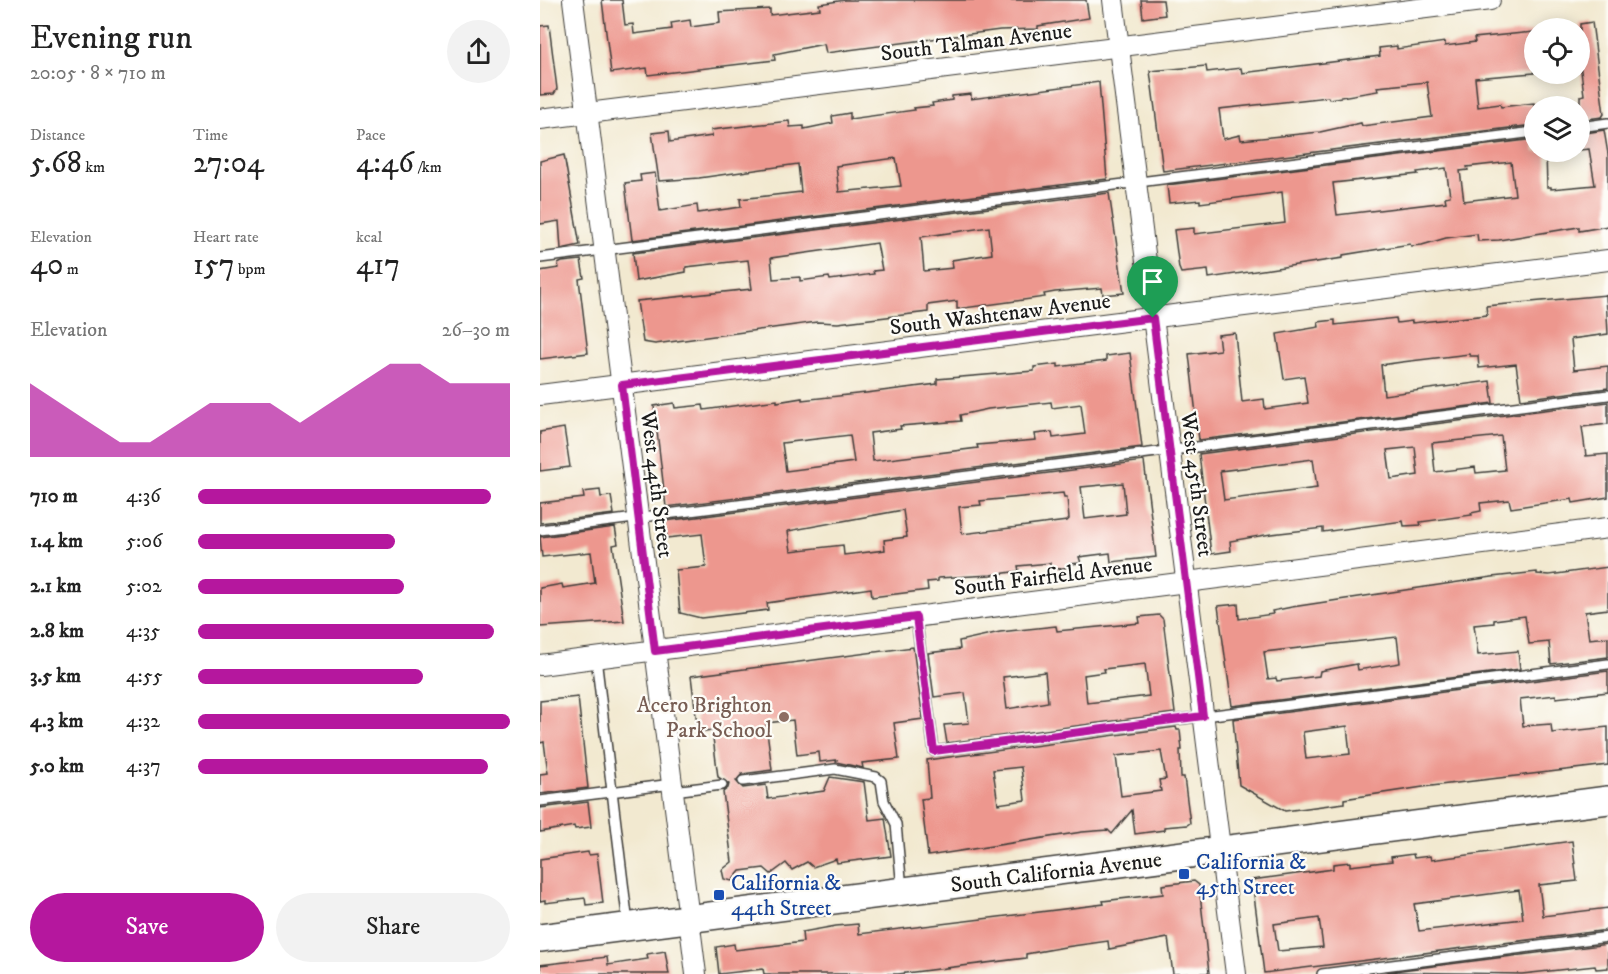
<!DOCTYPE html>
<html lang="en">
<head>
<meta charset="utf-8">
<style>
	:root { --surface:#fff; --page:#f2f2f2; --text:#222; --muted:#767676; --accent:#b5179e }
	body { margin:0; font-family:"IM FELL DW Pica",serif; background:var(--page); color:var(--text); height:100vh; display:flex; flex-direction:column; font-size:22px; white-space:nowrap }
	* { box-sizing:border-box; margin:0 }
	p { font-size:20px; color:var(--muted) }
	.icon { flex:none; width:33px; height:33px; fill:none; stroke:currentColor; stroke-width:2; stroke-linecap:round; stroke-linejoin:round }
	.map { position:relative; flex:1; overflow:hidden }
	.drawer { display:flex; flex-direction:column; background:var(--surface); width:540px }
	.drawer>* { flex:none }
	.buttons { position:absolute; left:984px; top:18px; display:grid; gap:12px }
	.buttons a { display:grid; place-items:center; width:66px; height:66px; border-radius:50%; background:var(--surface); box-shadow:0 3px 15px #0003; font-size:30px }
	.pin { position:absolute; display:grid; place-items:center; width:51px; height:51px; color:#fff; margin:-62px -26px; border-radius:50% 50% 50% 0; rotate:-45deg; box-shadow:0 0 6px #0007 }
	.pin .icon { rotate:45deg }
	.round { display:grid; place-items:center; flex:none; width:63px; height:63px; border-radius:32px; background:var(--page) }
	.summary { display:flex; align-items:center; justify-content:space-between; height:102px; padding:0 30px }
	h1 { font-size:33px; font-weight:600; line-height:45px }
	.stats { display:grid; grid-template-columns:repeat(3,1fr); gap:9px; height:102px; padding:6px 30px }
	.stats div { display:grid; align-content:center }
	.stats b { font-size:30px; font-weight:600 }
	.stats small { font-size:16px; font-weight:400 }
	.stats p { font-size:16px }
	.chart { height:168px; padding:12px 30px }
	.chart p { display:flex; justify-content:space-between }
	.chart svg { width:100%; height:108px; margin-top:6px; fill:var(--accent); opacity:.7 }
	.action { display:flex; gap:12px; margin-top:auto; padding:12px 30px }
	.action a { flex:1; height:69px; border-radius:36px; background:var(--accent); color:#fff; font-size:24px; font-weight:600; line-height:69px; text-align:center }
	.action a+a { background:var(--page); color:var(--text) }
	ul { padding:0 30px; list-style:none; font-size:20px }
	li { display:grid; grid-template-columns:96px 72px 1fr; align-items:center; height:45px }
	li i { height:15px; border-radius:8px; background:var(--accent) }
	main { display:flex; flex:1; min-height:0 }
	.map>svg:first-child { display:block }
</style>
</head>
<body>
<main>
<section class="drawer">
<div class="summary"><div><h1>Evening run</h1><p>20:05 · 8 × 710 m</p></div><a class="round"><svg class="icon" aria-label="share" viewBox="0 0 24 24"><path d="M12 15V3M7 8l5-5 5 5M5 13v7h14v-7"/></svg></a></div>
<div class="stats">
<div><p>Distance</p><b>5.68<small> km</small></b></div>
<div><p>Time</p><b>27:04</b></div>
<div><p>Pace</p><b>4:46<small> /km</small></b></div>
</div>
<div class="stats">
<div><p>Elevation</p><b>40<small> m</small></b></div>
<div><p>Heart rate</p><b>157<small> bpm</small></b></div>
<div><p>kcal</p><b>417</b></div>
</div>
<div class="chart"><p><span>Elevation</span>26–30 m</p>
<svg viewBox="0 0 160 44" preserveAspectRatio="none"><path d="M0 44V14L10 22L20 30L30 38L40 38L50 30L60 22L70 22L80 22L90 30L100 22L110 14L120 6L130 6L140 14L150 14L160 14V44z"/></svg>
</div>
<ul>
<li><b>710 m</b>4:36<i style="width:94%"></i></li>
<li><b>1.4 km</b>5:06<i style="width:63%"></i></li>
<li><b>2.1 km</b>5:02<i style="width:66%"></i></li>
<li><b>2.8 km</b>4:35<i style="width:95%"></i></li>
<li><b>3.5 km</b>4:55<i style="width:72%"></i></li>
<li><b>4.3 km</b>4:32<i style="width:100%"></i></li>
<li><b>5.0 km</b>4:37<i style="width:93%"></i></li>
</ul>
<div class="action"><a>Save</a><a>Share</a></div>
</section>
<div class="map">
<svg width="1068" height="974" viewBox="0 0 1068 974">
	<rect width="100%" height="100%" fill="#fdfcf7"/>
	<filter id="ink" filterUnits="userSpaceOnUse"><feTurbulence type="fractalNoise" baseFrequency=".0167" numOctaves="2"/><feDisplacementMap in="SourceGraphic" scale="12" xChannelSelector="R" yChannelSelector="G"/><feConvolveMatrix kernelMatrix="1 2 1 2 8 2 1 2 1" color-interpolation-filters="sRGB"/></filter>
	<filter id="wash" filterUnits="userSpaceOnUse"><feTurbulence type="fractalNoise" baseFrequency=".008" numOctaves="4" result="noise"/><feDisplacementMap in="SourceGraphic" scale="24" xChannelSelector="R" yChannelSelector="G"/><feGaussianBlur stdDeviation="1.35" result="paint"/><feColorMatrix in="noise" values="0 0 0 0 0 0 0 0 0 0 0 0 0 0 0 0 0 1.4 0 .05"/><feComposite in="paint" operator="in"/></filter>
	<g filter="url(#wash)">
		<rect width="100%" height="100%" fill="#f2e9d0"/>
		<g id="blocks">
			<g fill="#ed978e" fill-rule="evenodd">
				<path d="M62,0h20l3,25 8,-1 1,10 38,-5 -1,-6 19,-3 1,7 29,-4 -1,-11 51,-3v6l50,-6 -1,-5 26,-4h241l3,18 -51,8v3l-38,1 -174,23 -2,-9 -50,10 1,6 -127,15 -1,-7 -36,5z"/>
				<path d="M601,0h22l2,15 -22,3z"/>
				<path d="M1052,22l12,92 -2,3 -22,3v-24l4,-1 -4,-32v-39z"/>
				<path d="M9,25l8,64 -3,5 -14,1v-69z"/>
				<path d="M994,32v41l-59,5 3,29 22,-3 1,3 33,-4v22l-371,46 -13,-100 56,-5 1,6 34,-4 1,5 138,-17 -1,-8 18,-2v3l48,-7v4l30,-4 -1,-4zM887,82l5,35 -70,9 -1,-3 -41,9 -79,8 -1,-5 -17,4 -4,-30 109,-12 1,2 49,-8 -1,-4z"/>
				<path d="M559,82l8,97 -475,61 -7,-57 16,-2 -1,-6 15,-2 5,38 37,-6 1,8 43,-6 -1,-8 61,-7 -3,-28 -99,14 -40,3 -7,-48 17,-2 1,11 42,-6 -1,-6 78,-9 1,6 14,-1v3l29,-6 -1,-7 18,-3v6l65,-9 -1,-2 19,-2 -1,-3 20,-3v-4l19,-2v5zM356,158l5,28 -62,6 -3,-26z"/>
				<path d="M1064,130l4,24v72l-29,5v-4l-80,13 -21,1 -1,-7 -31,4 -24,7 -11,1 -1,-2 -67,11v3l-134,20 -1,-8 -27,3 -2,-5 -5,-38 20,-2v6l91,-11 -3,-31 -82,11v-3l-31,3 -2,-18 367,-46v13h12l1,35h4v2l44,-4 -6,-36 -9,1v-16zM971,162l4,33 -51,6 -4,-30 8,-1 -1,-3zM906,168l4,28 -5,1 1,5 -109,13 -4,-32 85,-9 -1,-2z"/>
				<path d="M24,155l16,90 -19,4 -2,-28 -19,3v-63z"/>
				<path d="M569,193l15,100 -21,2 -1,-7 -47,4 -11,2 1,3 -88,12v-8l-29,4v7l-50,6 -40,5 -21,-1 -162,22 -12,-2 -6,-41 115,-12 -4,-29 -62,7v5l-50,9 -3,-28zM449,227l3,27 -40,6 1,8 -29,3 -3,-34zM337,243l5,27 -9,1 1,3 -44,6 -1,-3 -29,4v-4l-27,2 -2,-21z"/>
				<path d="M41,260l3,18 -5,1 9,74 -48,6v-88l19,-3 -1,-4 4,-2z"/>
				<path d="M1066,295l2,39 -37,5 3,31 34,-4v22l-87,11 -5,-35 -37,4 -1,-12h-8l-1,-2 -67,8 -21,3 3,30 106,-14 3,22 -294,37 -10,-86 31,-4 -2,-15 17,-2 7,69 22,-3 1,10 43,-6 -4,-27 -20,3 -7,-45 42,-7 -1,-5 17,-2v5l61,-7 1,5 15,-2v2l75,-8 -1,-9z"/>
				<path d="M590,353l12,94 -476,60 -12,-101 20,-3 1,5 28,-3 1,5 73,-10v2l25,-4v2l64,-7 71,-9v-5l97,-8v-4l24,-3v3l48,-6v-5zM511,402l1,6 29,-4 4,30 -32,4 -1,-6 -17,2 1,6 -59,5 1,3 -105,13 -3,-28 31,-4 -1,-3 61,-5 -1,-6 28,-6zM310,435l4,27 -68,9 -4,-28z"/>
				<path d="M1068,402v22l-26,3 4,29 22,-2v43l-35,6 -1,-4 -61,9 -2,-8 -29,3 1,8 -10,2 1,2 -52,7 1,3 -17,1 -1,-5 -80,11v-4l-52,6 -41,7 1,10 -20,3 -12,-100zM961,436l4,34 -29,3 -1,-6 -40,5 -3,-29zM875,447l3,28 -27,4 -4,-29zM773,459l4,29 -93,12 -4,-29z"/>
				<path d="M24,428l6,39 -30,4v-39z"/>
				<path d="M604,461l12,96 -45,5 -1,-9 -31,4 2,6 -12,1v3l-18,3 -1,-7 -32,3 1,5 -28,4 -53,3v3l-11,1 1,8 -56,7 -1,-9 -104,15 1,7 -67,8 -21,-5 -4,-43 30,-3 -4,-33 -35,4 -2,-17zM583,483l3,31 -41,5 -4,-32zM523,493l1,4h3l2,22 -2,2 -105,13 -3,-27 22,-2 -1,-4zM363,510l4,27 -23,3 1,10 -41,5 -1,-10 -52,6 -3,-20z"/>
				<path d="M60,490l1,7 10,-1 3,18 -74,9v-20l44,-5 -1,-6z"/>
				<path d="M75,527l3,17 -5,1 11,76 -84,6v-39l22,-4 1,4 32,-5 -4,-31 -49,5 -2,-20z"/>
				<path d="M1068,567v42l-23,3 4,27 19,-2v20l-57,7 -2,-22 -20,2 -4,-28 -31,4v3l-20,2 4,30 40,-4 2,18 -288,37 -14,-100 20,-2 1,15 34,-5 -1,-3 20,-4 200,-30 45,-5v2l12,1zM857,637l3,26 -42,7 -1,-6 -37,7 -1,5 -42,5 -1,-3 -8,1 -4,-27z"/>
				<path d="M619,615l4,4 12,94 -228,30 -3,-18 25,-2 -4,-30 -31,4 -6,-44 32,-4 -1,-8 41,-9 56,-6 1,5 83,-8 -1,-6zM605,664l4,32 -62,7 -3,-28 21,-3 -1,-3zM505,672l3,30 -41,7 -4,-32z"/>
				<path d="M373,647l10,72 -29,4 5,36 -37,4 1,5 -27,-6 1,-2 -17,2 -1,-10 -22,3 -4,-35 -27,3 6,47 -30,4 -6,7 7,7 23,-3 2,14 56,-8 6,-14 34,5 5,38 16,-2 6,38 -54,7 -1,-4 -23,8 -6,-5 -15,8 -6,-7 -15,11 -7,-6 -24,3 -8,10 -8,-2 -2,-9 10,-8 -9,-70 5,-4 1,-4 -11,-7 -6,-47 -14,2 -7,-56z"/>
				<path d="M1068,671v21l-52,6v-3l-36,4 3,27 28,-2 1,9 56,-6v38l-185,22 -79,12v4l-59,8 -46,-26 -6,-66zM807,726l3,28 -44,5 -3,-27z"/>
				<path d="M38,697l10,91 -48,6v-20l8,-1 -4,-31 -4,1v-42z"/>
				<path d="M636,727l1,3h3l2,20h-2l1,27h3l6,46 -3,2 -23,2v3l-29,4 -3,-24 -20,24 -4,-4 -26,2 -154,24 -7,-57 9,-1 -3,-38zM621,751l5,28 -7,1 2,11 -40,5 -5,-40zM481,767l4,33 -27,4 -5,-34z"/>
				<path d="M48,802l3,25 -16,2 -1,-3 -34,6v-24z"/>
				<path d="M1032,841l5,40 -38,4 4,31 65,-8v22l-344,43 -12,-93 81,-11v-5l17,-2v4l42,-5 -1,-4 22,-3 1,4 16,-2 1,4zM979,890l4,29 -104,12 -5,-27zM779,918l4,29 -45,4 -4,-27z"/>
				<path d="M48,852l1,3 8,-1 6,49 -17,2 -1,-7 -40,5v-3l-5,1v-42z"/>
				<path d="M654,881l5,4 10,88 -36,1 -5,-36 -59,11 -1,-8 -43,6 -39,7v4l-128,16h-134l-1,-5 -44,5 -3,-27 18,-3 1,6 68,-8 -1,-10 34,-6 22,-2 1,10 245,-30 -1,-3 60,-7 -1,-9z"/>
				<path d="M1068,944v24l-12,1 -1,-3 -73,8 -136,-2z"/>
				<path d="M125,951l4,23h-128l-1,-9 67,-8 1,8 40,-6 -1,-5z"/>
			</g>
		</g>
	</g>
	<g filter="url(#ink)">
		<use href="#blocks" fill-opacity="0" stroke="#3c3b37" stroke-width="1.5"/>
		<g fill="none" stroke-linecap="round" stroke-linejoin="round">
			<defs>
				<g id="lane">
					<path d="M1040,127l28,-4"/>
					<path d="M0,258l994,-126"/>
					<path d="M0,530l1068,-135"/>
					<path d="M376,617l18,134 674,-87"/>
					<path d="M56,658l32,266"/>
					<path d="M203,781l92,-12 41,8 5,4 3,20 12,23 6,65"/>
					<path d="M133,791l49,-6"/>
					<path d="M0,801l132,-17"/>
					<path d="M782,974l286,-37"/>
				</g>
				<g id="street">
					<path d="M33,0l123,974"/>
					<path d="M573,0l123,974"/>
					<path d="M0,119l950,-119"/>
					<path d="M0,395l1068,-135"/>
					<path d="M0,665l1068,-137"/>
				</g>
				<path id="secondary" d="M0,938l1068,-138"/>
			</defs>
			<use href="#lane" stroke="#3c3b37" stroke-width="12"/>
			<use href="#street" stroke="#3c3b37" stroke-width="22"/>
			<use href="#secondary" stroke="#3c3b37" stroke-width="30"/>
			<use href="#lane" stroke="#fff" stroke-width="9"/>
			<use href="#street" stroke="#fff" stroke-width="20"/>
			<use href="#secondary" stroke="#fff" stroke-width="27"/>
		</g>
	</g>
	<g fill="none" stroke-linecap="round" stroke-linejoin="round" filter="url(#ink)">
		<defs>
			<path id="route" d="M613,318l50,398 -269,35 -18,-134 -261,34 -33,-266z"/>
		</defs>
		<use href="#route" stroke="#fff" stroke-width="12"/>
		<use href="#route" stroke="#b5179e" stroke-width="8"/>
	</g>
	<circle fill="#8d6e63" stroke="#fdfcf7" stroke-width="2" cx="244" cy="717" r="6"/>
	<g fill="#1a4fb4" stroke="#fdfcf7" stroke-width="2">
		<rect x="638" y="868" width="12" height="12" rx="3"/>
		<rect x="173" y="889" width="12" height="12" rx="3"/>
	</g>
	<g text-anchor="middle" stroke-width="4.5" stroke-linejoin="round" paint-order="stroke">
		<g font-size="22" fill="#1c1c1c" stroke="#fdfcf7">
			<text transform="translate(436 41) rotate(-7)" y="8">South Talman Avenue</text>
			<text transform="translate(460 313) rotate(-7)" y="8">South Washtenaw Avenue</text>
			<text transform="translate(118 484) rotate(83)" y="8">West 44th Street</text>
			<text transform="translate(658 484) rotate(83)" y="8">West 45th Street</text>
			<text transform="translate(513 575) rotate(-7)" y="8">South Fairfield Avenue</text>
			<text transform="translate(516 871) rotate(-7)" y="8">South California Avenue</text>
		</g>
		<g font-size="22" fill="#785e54" stroke="#fdfcf7" text-anchor="end">
			<text x="232" y="712">Acero Brighton<tspan x="232" dy="25">Park School</tspan></text>
		</g>
		<g font-size="22" fill="#164399" stroke="#fdfcf7" text-anchor="start">
			<text x="656" y="869">California &amp;<tspan x="656" dy="25">45th Street</tspan></text>
			<text x="191" y="890">California &amp;<tspan x="191" dy="25">44th Street</tspan></text>
		</g>
	</g>
</svg>
<div class="buttons">
<a><svg class="icon" aria-label="locate" viewBox="0 0 24 24"><circle cx="12" cy="12" r="6"/><path d="M12 2v4M12 18v4M2 12h4M18 12h4"/></svg></a>
<a><svg class="icon" aria-label="layers" viewBox="0 0 24 24"><path d="M12 4l9 5-9 5-9-5zM3 14l9 5 9-5"/></svg></a>
</div>
<div class="pin" style="left:613px;top:318px;background:#1e9e55"><svg class="icon" aria-label="arrive" viewBox="0 0 24 24"><path d="M6 21V4h12l-3 4 3 4H6"/></svg></div>
</div>
</main>
</body>
</html>
